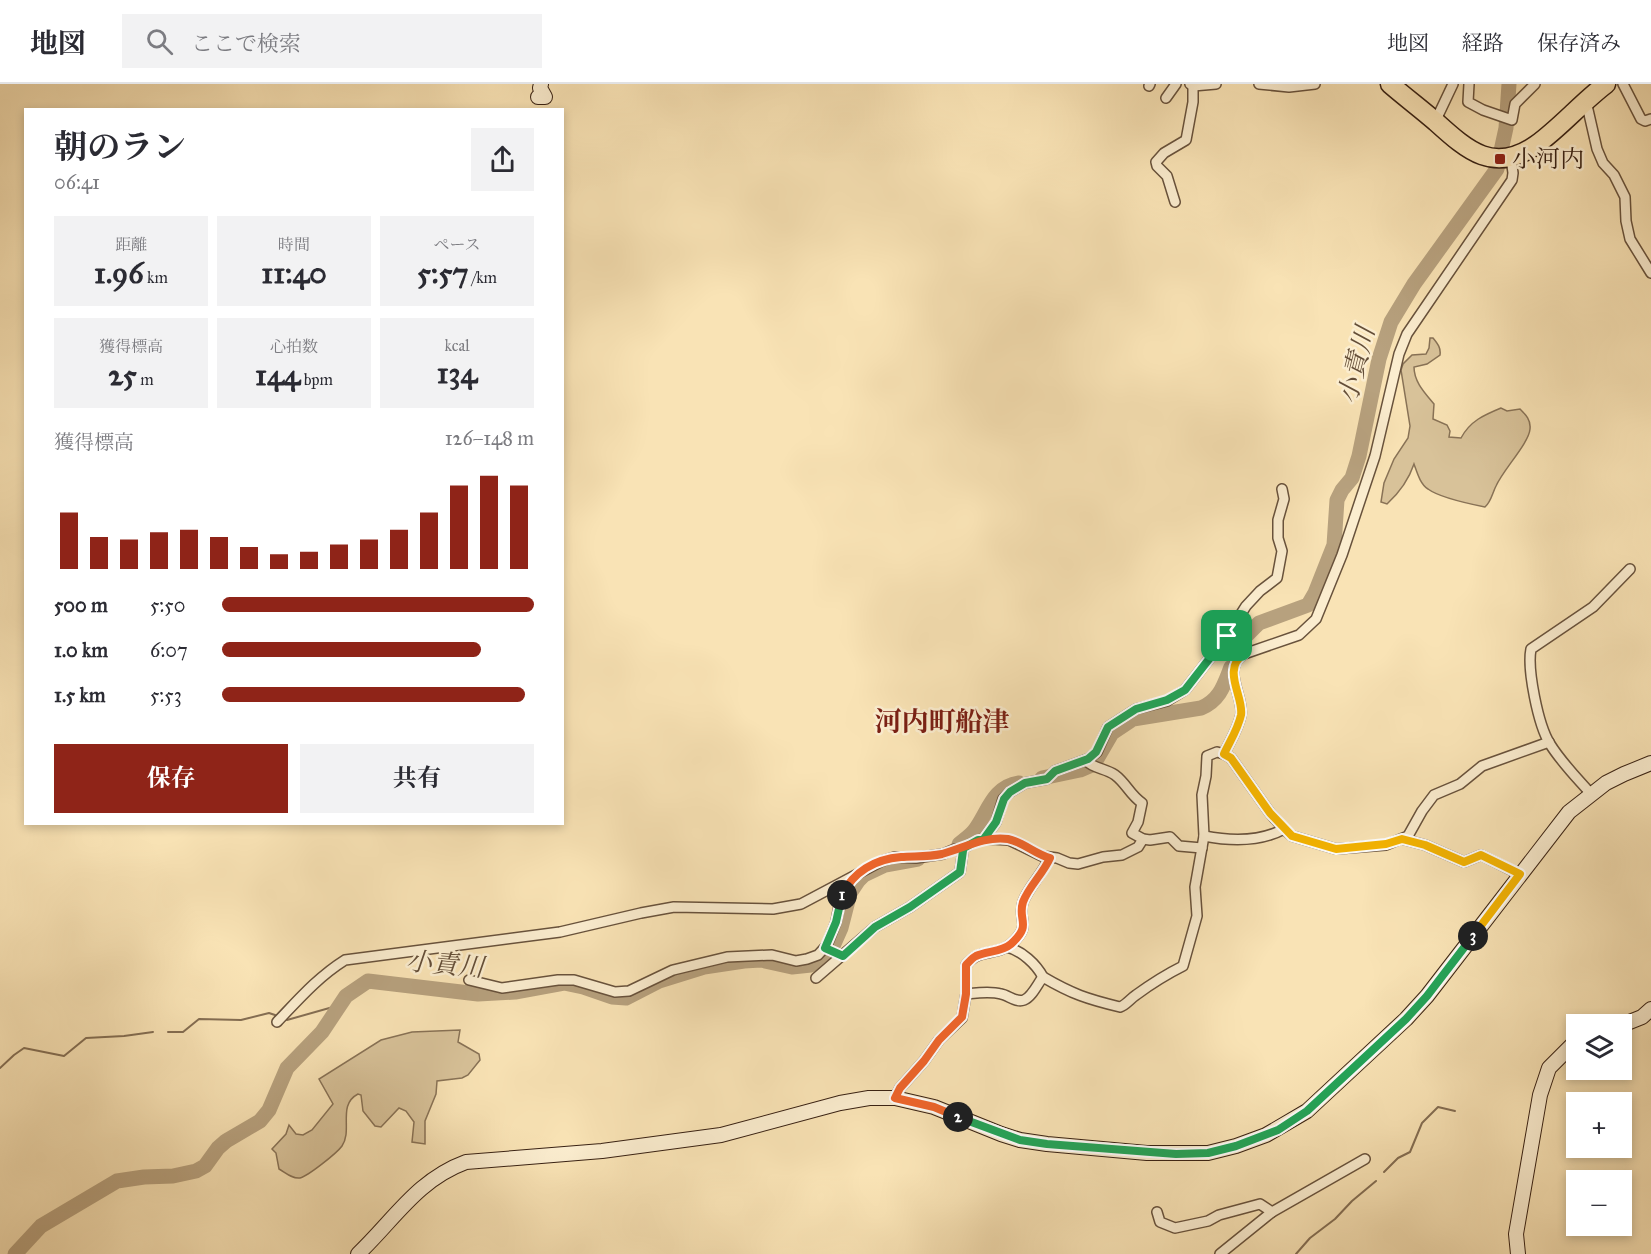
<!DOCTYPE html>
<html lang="ja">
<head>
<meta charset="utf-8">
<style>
	:root { --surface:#fff; --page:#f2f2f3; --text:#2b2b33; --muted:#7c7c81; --line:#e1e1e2; --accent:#8f2418 }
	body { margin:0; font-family:"IM FELL Great Primer","Noto Serif JP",serif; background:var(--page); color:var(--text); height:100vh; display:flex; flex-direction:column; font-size:22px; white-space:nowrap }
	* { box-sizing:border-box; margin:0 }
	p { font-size:20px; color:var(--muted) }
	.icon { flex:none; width:33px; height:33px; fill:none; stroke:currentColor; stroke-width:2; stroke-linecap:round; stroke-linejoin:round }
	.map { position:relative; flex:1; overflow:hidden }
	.details { position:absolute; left:24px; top:24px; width:540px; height:717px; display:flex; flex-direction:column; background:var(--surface); border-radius:0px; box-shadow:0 3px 9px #0003 }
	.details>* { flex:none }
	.fabs { position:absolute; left:1566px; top:930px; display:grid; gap:12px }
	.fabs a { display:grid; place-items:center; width:66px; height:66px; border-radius:0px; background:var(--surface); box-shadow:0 3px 9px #0003; font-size:30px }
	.pin { position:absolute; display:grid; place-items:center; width:51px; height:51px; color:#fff; margin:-26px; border-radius:12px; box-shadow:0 3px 9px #0006 }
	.km { position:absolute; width:30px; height:30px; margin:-15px; border-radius:50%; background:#222; color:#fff; font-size:16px; line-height:30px; text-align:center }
	.round { display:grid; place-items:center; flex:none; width:63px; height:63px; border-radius:0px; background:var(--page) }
	.overview { display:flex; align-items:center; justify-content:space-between; height:102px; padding:0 30px }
	h1 { font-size:33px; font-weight:700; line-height:45px }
	.figures { display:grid; grid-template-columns:repeat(3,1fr); gap:9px; height:102px; padding:6px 30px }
	.figures div { display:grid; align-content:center; border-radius:0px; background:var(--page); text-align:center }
	.figures b { font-size:30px; font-weight:700 }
	.figures small { font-size:16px; font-weight:400 }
	.figures p { font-size:16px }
	.chart { height:168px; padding:12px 30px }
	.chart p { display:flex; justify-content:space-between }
	.chart svg { width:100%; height:108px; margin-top:6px; stroke:var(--accent); stroke-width:6 }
	.button { display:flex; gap:12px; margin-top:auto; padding:12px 30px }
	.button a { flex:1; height:69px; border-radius:0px; background:var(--accent); color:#fff; font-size:24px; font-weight:700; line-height:69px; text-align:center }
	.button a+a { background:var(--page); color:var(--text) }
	ul { padding:0 30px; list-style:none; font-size:20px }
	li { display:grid; grid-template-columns:96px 72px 1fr; align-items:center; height:45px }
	li i { height:15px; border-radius:8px; background:var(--accent) }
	header { display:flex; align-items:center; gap:36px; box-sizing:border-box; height:84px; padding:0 30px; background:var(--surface); border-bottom:2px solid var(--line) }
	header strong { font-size:28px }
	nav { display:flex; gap:33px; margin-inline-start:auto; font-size:21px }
	.search { width:420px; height:54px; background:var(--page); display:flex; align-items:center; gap:15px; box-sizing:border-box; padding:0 21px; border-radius:0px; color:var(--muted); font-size:22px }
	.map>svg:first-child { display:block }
</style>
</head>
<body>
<header>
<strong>地図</strong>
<div class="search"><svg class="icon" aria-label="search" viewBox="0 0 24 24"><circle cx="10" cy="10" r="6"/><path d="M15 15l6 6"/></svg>ここで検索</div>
<nav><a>地図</a><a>経路</a><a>保存済み</a></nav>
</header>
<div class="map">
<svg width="1651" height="1170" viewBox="0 0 1651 1170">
	<rect width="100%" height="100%" fill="#f9e3b5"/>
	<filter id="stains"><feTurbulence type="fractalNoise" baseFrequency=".00333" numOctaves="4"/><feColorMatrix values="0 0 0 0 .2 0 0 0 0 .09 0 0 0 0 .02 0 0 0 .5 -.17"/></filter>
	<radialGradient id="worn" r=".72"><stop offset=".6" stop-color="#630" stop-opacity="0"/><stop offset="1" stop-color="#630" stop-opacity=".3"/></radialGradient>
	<g fill="#d8c299" stroke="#887256" stroke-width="1.5">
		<path d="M1430,254h3c5,6 8,10 7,17l-13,9 -13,3c0,15 11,26 20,37l-1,15 14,6 3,6 -1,6 12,1c9,-17 23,-23 40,-30l6,3 13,-2c6,6 11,11 10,20 -1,14 -27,41 -34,57 -4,8 -5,16 -11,21 -15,-3 -45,-9 -57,-18 -8,-5 -11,-17 -14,-25 -5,15 -15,29 -27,40l-6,-2 3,-19 10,-24 14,-21 2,-12 -9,-56 2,-6 9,-9 14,-1 3,-6z"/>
		<path d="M460,946l-2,12 21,12 1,6 -12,15 -6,3 -25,3 -1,13 -11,27v23l-13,-2 2,-20 -8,-11 -7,-3 -18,19 -6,-1 -12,-15 -2,-16 -3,-1c-21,11 -5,36 -16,52 -5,7 -34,30 -42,32 -8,1 -14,-5 -21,-9l-3,-16 -4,-4 14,-15 3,-9 7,9 7,1 9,-5 21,-26 -14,-25 62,-39 31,-8z"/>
	</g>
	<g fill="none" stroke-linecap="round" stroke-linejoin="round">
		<g stroke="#846e53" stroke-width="2">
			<path d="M287,936l53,-15"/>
			<path d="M168,948h15l16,-13 42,1 28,-7 6,2"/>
			<path d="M0,984l14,-13 10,-7 40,8 22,-18 38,-2 29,-4"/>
			<path d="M1384,1088l14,-14 12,-6 12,-29 16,-16 17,4"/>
			<path d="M1296,1170l14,-16 25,-19 17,-18 24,-20"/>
		</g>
		<g stroke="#b7a17e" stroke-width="15">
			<path d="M1243,555l16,-16 49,-18 7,-12 19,-48 3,-45 5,-10 10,-12 7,-22 20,-97 12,-37 23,-38 83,-115 9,-41 3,-44"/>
			<path d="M1042,694l38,-8 14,-6 18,-31 21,-14 68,-11c19,-8 23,-23 30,-41"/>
			<path d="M959,760c5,-4 11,-8 15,-13 14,-18 18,-44 45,-48"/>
			<path d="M15,1170l26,-28 76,-45 27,-4 29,-1 23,-5 9,-5 13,-18 8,-7 34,-20 9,-11 18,-42 35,-36 24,-36 22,-15 110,13 37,-2 49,-9 19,4 29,10 14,1 33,-17 45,-14 40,-6 17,-1 31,7 19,-2 18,-10 12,-27 9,-35 8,-12 6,-6 21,-10 33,-6"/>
		</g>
		<defs>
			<g id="street">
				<path d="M1190,0l3,2 23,-2"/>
				<path d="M1259,0l30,3 26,-3"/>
				<path d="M1469,0l-1,18 15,8 29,10 3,-16 20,-20"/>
				<path d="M1623,0l18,35 4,2 6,-2"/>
				<path d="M1149,2l1,-2"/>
				<path d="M1166,14l10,-14"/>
				<path d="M1586,17l11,48 6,14 11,12 11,22 1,24 4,18 21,34"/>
				<path d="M1435,38l18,-38"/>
				<path d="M1175,118l-8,-26 -10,-10 -1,-4 8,-9 22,-13 7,-38v-16"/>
				<path d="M1227,552l11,8 6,10"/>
				<path d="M1224,670l7,4 39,55 14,16"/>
				<path d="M1085,676c9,9 20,8 30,15 11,8 15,20 27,28l-4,19 -6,11 11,6 7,1 20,-3 9,9 23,2"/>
				<path d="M1591,710c-14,-16 -30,-32 -41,-50 -12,-19 -23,-75 -19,-95l62,-42 37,-38"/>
				<path d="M1204,752c26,5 56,6 80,-7l8,7 44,13 50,-4 22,-9 14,-25 12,-16 26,-11 22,-18 67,-24"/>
				<path d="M1402,755l23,6 39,17 17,-7 38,19"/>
				<path d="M983,756l13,-18 7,-23 7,-7 15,-9 22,-4 8,-8 33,-12 9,-7 11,-25 28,-18 31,-8 18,-11 42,-54 19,-30 14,-15 17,-13 5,-27 -4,-13v-18l6,-21 -2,-10"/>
				<path d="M1007,863c15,4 29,17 36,30"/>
				<path d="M816,894l59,-51 35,-20 50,-35 3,-21 -1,-2"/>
				<path d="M469,896l33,8 56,-8h16l41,12 14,-1 44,-21 54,-13 45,-2 24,6 11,-2 11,-4 9,-10 9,-23 5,-26 12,-19"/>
				<path d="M966,910c11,-1 24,-3 35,0 7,1 15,9 23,6 8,-3 14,-17 19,-23 29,17 44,22 77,30 6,-2 10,-8 16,-12 15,-11 31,-21 47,-29l14,-50 -2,-29 9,-51 -2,-41 4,-19 1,-20 10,-4 7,2c6,-13 14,-25 17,-39 3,-18 -20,-47 3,-61l55,-19 17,-16 26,-64 33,-99 24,-102 8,-20 105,-154 1,-7 -2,-15"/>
				<path d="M277,938c22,-23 41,-45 68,-62l215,-28 81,-19 33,-6 99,2 28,-5 81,-43 13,-4 21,1 27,-4 12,-5h7l16,-9 13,-1 18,1 33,16 15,2 12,5 9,1 25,-7 19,-2 16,-8 5,-8"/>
				<path d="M895,1014l5,-10 24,-27 15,-21 23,-22 4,-24v-29c3,-3 6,-7 11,-9 10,-4 25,-4 34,-12 22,-20 6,-23 12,-42 6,-16 20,-28 26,-44"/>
				<path d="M1157,1128l3,10 15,6 33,-7 11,-6 41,-11 12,8 -52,42"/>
				<path d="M1272,1128l93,-53"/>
			</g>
			<g id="secondary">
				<path d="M538,13h7l-5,-9 1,-4"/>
				<path d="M1622,941l20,-8 9,-8"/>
				<path d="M358,1170c36,-34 59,-74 108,-92l136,-11 119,-16 119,-32 29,-5h26l39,9 67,27 19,6 27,4 100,9h61l28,-7 30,-11 41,-24 99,-92 21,-23 142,-184 37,-29 18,-9 27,-11"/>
				<path d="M1518,1170l-2,-20 24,-139 9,-27 27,-27"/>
			</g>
			<path id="highway" d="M1390,0c15,13 31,25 46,38 32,29 58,52 100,23 25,-18 45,-42 70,-61"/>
		</defs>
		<use href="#street" stroke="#68523c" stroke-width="12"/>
		<use href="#secondary" stroke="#382113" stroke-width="16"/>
		<use href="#highway" stroke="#382113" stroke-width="21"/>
		<use href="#street" stroke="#fbedcf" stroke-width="9"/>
		<use href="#secondary" stroke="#fbedcf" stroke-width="14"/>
		<use href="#highway" stroke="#f9e3b5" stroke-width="18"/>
	</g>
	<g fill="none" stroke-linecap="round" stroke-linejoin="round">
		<defs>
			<path id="split-1" d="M842,811l-6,27 -11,26 18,8 32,-29 35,-20 50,-35 3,-21 -1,-2 16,-9h5l13,-18 8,-23 6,-7 15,-9 22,-4 8,-8 33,-12 8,-7 12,-25 28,-18 31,-9 18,-10 42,-54"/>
			<path id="split-2" d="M842,811c11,-23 33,-36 59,-38 14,-1 27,0 41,-3 23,-6 41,-18 66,-15 15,3 27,15 42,19 -7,16 -21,28 -27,44 -6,19 10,22 -12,42 -9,8 -24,7 -35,12 -4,2 -7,6 -10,9v29l-4,23 -23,23 -15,21 -24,27 -5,10 39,9 24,10"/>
			<path id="split-3" d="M958,1033l62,23 27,4 129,10 32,-1 28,-7 42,-16 29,-19 99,-92 21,-23 46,-60"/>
			<path id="split-4" d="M1227,552l11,8 6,10c-23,15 0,43 -3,61 -3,14 -11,26 -17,39l7,4 39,55 22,23 44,13 50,-5 16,-5 23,6 39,17 17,-7 39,19 -47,62"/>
		</defs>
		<use href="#split-1" stroke="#fff" stroke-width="12"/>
		<use href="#split-2" stroke="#fff" stroke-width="12"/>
		<use href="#split-3" stroke="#fff" stroke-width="12"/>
		<use href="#split-4" stroke="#fff" stroke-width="12"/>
		<use href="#split-1" stroke="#22a559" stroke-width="8"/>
		<use href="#split-2" stroke="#f0652b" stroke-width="8"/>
		<use href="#split-3" stroke="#22a559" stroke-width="8"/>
		<use href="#split-4" stroke="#f5b400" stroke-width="8"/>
	</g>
	<rect fill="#8f2418" stroke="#fbedcf" stroke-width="2" x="1494" y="69" width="12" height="12" rx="3"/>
	<g text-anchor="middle" stroke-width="5" stroke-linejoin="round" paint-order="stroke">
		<g font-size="24" fill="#382113" stroke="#fbedcf" text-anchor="start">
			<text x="1512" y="83">小河内</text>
		</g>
		<g font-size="26" font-style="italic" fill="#644e38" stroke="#fbedcf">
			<text transform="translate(1356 281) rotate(-76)" y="9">小責川</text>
			<text transform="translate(445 880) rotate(5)" y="9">小責川</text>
		</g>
		<g font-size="27" font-weight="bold" fill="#7a1f14" stroke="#fbedcf">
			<text x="942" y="647">河内町船津</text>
		</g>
	</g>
	<rect width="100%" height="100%" filter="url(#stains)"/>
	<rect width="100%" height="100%" fill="url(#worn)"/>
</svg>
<div class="fabs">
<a><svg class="icon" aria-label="layers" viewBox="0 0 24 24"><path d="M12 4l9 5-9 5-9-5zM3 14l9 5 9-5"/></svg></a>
<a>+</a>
<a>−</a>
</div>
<div class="pin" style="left:1227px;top:552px;background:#1e9e55"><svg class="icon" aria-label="arrive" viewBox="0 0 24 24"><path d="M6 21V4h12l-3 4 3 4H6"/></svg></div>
<b class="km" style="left:842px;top:811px">1</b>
<b class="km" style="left:958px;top:1033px">2</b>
<b class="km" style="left:1473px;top:852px">3</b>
<section class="details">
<div class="overview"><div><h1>朝のラン</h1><p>06:41</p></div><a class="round"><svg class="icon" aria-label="share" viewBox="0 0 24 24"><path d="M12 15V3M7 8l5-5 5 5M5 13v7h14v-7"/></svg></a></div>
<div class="figures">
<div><p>距離</p><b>1.96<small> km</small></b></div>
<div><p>時間</p><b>11:40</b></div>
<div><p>ペース</p><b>5:57<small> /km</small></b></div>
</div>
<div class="figures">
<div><p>獲得標高</p><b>25<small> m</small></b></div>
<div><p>心拍数</p><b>144<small> bpm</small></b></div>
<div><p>kcal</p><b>134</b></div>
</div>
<div class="chart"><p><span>獲得標高</span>126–148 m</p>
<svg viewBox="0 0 160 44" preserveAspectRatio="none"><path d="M5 44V21M15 44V31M25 44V32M35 44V29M45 44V28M55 44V31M65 44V35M75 44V38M85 44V37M95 44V34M105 44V32M115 44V28M125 44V21M135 44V10M145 44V6M155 44V10"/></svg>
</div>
<ul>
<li><b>500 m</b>5:50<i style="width:100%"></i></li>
<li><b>1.0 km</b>6:07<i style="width:83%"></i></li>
<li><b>1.5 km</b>5:53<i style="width:97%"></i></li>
</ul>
<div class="button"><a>保存</a><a>共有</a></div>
</section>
</div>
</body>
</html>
